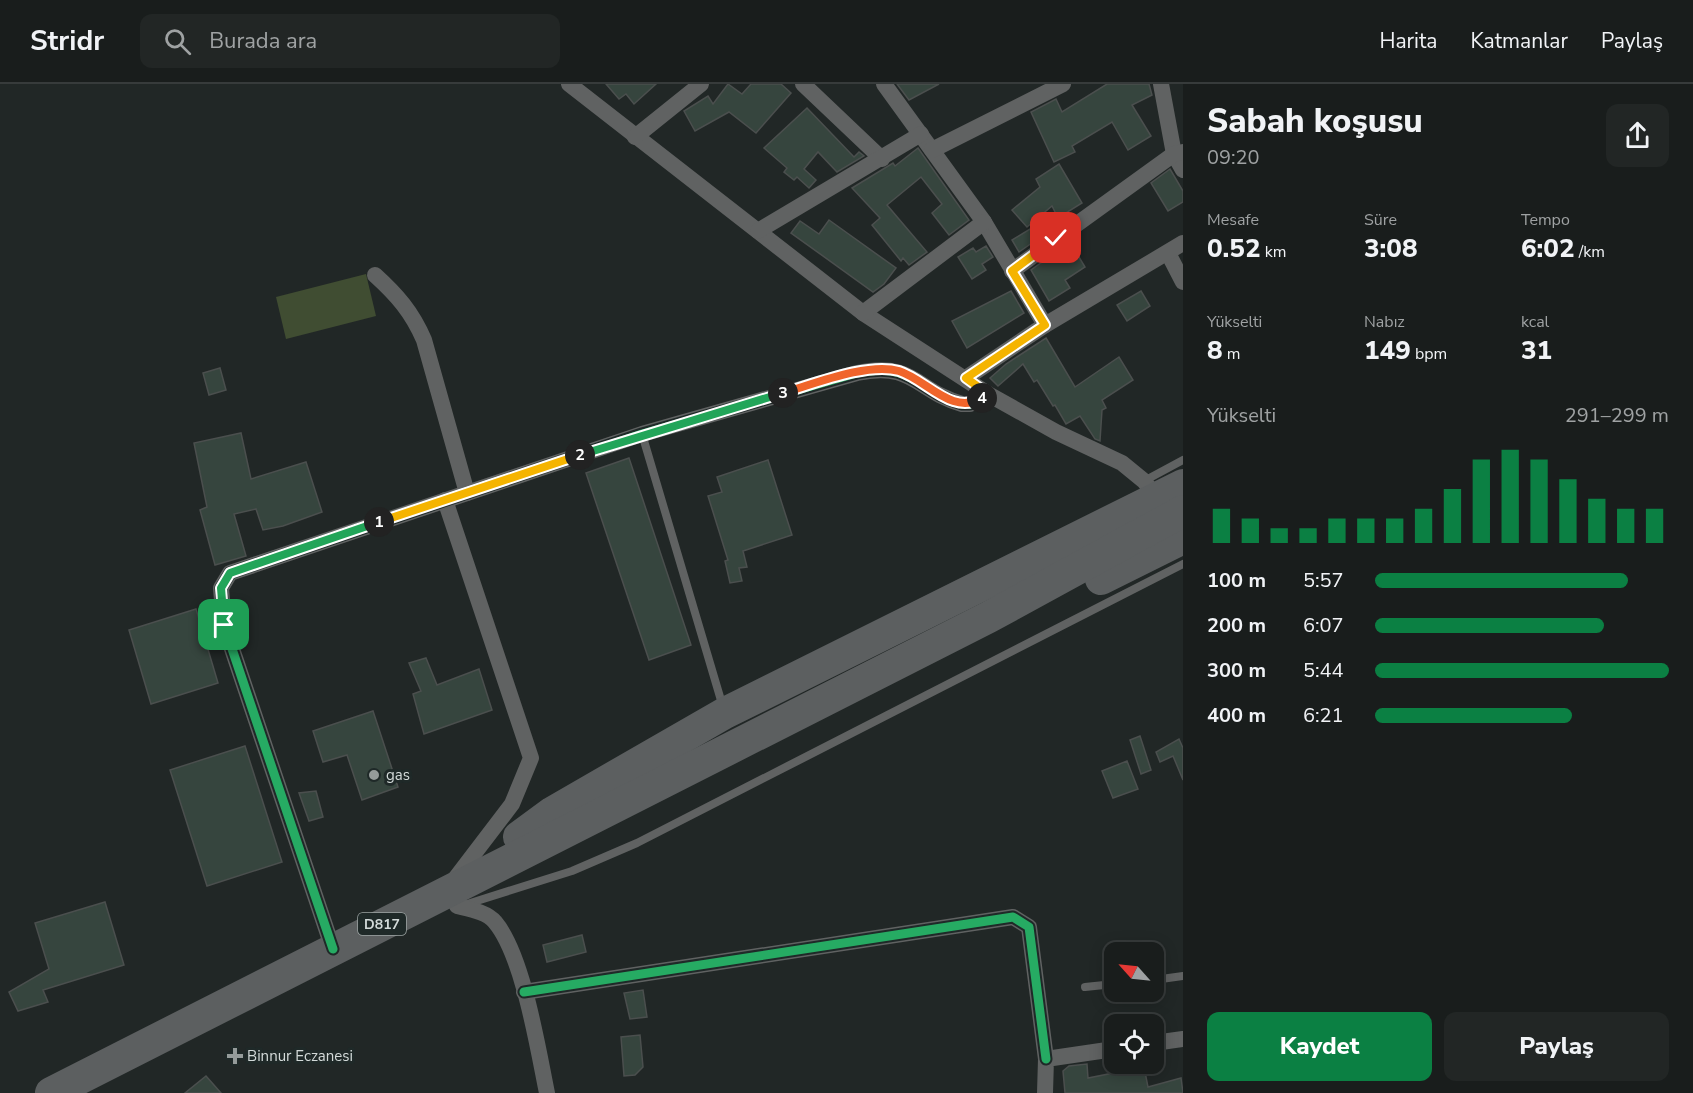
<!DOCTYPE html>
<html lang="tr">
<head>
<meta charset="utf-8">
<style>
	:root { --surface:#191d1c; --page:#222625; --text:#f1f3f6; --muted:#9fa2a3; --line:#373b3b; --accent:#0b8043 }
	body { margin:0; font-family:"Nunito Sans",sans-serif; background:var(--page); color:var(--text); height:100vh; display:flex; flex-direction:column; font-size:22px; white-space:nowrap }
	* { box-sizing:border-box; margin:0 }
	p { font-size:20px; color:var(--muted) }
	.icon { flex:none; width:33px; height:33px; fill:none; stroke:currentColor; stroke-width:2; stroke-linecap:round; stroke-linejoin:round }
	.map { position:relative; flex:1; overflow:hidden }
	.drawer { display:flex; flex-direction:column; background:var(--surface); width:510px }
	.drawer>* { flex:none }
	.needle { width:39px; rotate:297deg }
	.buttons { position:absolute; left:1104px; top:858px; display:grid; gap:12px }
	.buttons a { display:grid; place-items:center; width:60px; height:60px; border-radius:12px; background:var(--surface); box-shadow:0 3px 15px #0003,0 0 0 2px var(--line); font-size:30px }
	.pin { position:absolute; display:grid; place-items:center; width:51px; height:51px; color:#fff; margin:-26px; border-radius:12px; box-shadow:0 3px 9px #0006 }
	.km { position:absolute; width:30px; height:30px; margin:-15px; border-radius:50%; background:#222; color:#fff; font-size:16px; line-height:30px; text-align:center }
	.round { display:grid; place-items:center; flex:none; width:63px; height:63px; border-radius:12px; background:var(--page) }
	.headline { display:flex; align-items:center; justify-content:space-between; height:102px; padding:0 24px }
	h1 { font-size:33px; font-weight:800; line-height:45px }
	.metrics { display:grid; grid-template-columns:repeat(3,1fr); gap:9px; height:102px; padding:6px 24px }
	.metrics div { display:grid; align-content:center }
	.metrics b { font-size:26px; font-weight:800 }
	.metrics small { font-size:16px; font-weight:400 }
	.metrics p { font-size:16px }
	.chart { height:168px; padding:12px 24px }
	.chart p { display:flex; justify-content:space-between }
	.chart svg { width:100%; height:108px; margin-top:6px; stroke:var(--accent); stroke-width:6 }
	.primary-button { display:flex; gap:12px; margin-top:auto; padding:12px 24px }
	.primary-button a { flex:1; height:69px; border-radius:12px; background:var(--accent); color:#fff; font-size:24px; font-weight:800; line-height:69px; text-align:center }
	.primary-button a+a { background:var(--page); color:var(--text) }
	ul { padding:0 24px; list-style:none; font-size:20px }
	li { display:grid; grid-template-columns:96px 72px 1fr; align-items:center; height:45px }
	li i { height:15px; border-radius:8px; background:var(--accent) }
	header { display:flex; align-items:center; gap:36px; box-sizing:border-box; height:84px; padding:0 30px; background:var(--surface); border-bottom:2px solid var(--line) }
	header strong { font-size:28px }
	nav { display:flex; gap:33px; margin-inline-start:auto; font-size:21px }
	.search { width:420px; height:54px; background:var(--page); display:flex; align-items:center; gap:15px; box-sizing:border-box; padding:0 21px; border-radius:12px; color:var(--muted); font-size:22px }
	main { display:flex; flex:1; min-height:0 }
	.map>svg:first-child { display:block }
</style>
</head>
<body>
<header>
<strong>Stridr</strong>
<div class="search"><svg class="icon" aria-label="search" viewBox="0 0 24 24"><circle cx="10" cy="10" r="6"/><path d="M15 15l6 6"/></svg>Burada ara</div>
<nav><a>Harita</a><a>Katmanlar</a><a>Paylaş</a></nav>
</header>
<main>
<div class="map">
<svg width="1183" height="1009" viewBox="0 0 1183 1009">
	<rect width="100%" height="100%" fill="#212726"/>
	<path fill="#404d32" d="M366,190l10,42 -90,23 -10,-42z"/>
	<g fill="#36453e" stroke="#4b4f4e" stroke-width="1.5">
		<path d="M606,0h50l-22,20 -8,-10 -7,5z"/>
		<path d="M728,0l14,10 9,-10h30l10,9 -35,40 -27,-21 -34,19 -11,-20 24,-15 5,8z"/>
		<path d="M897,0h42l-30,16z"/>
		<path d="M1107,0h42l3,11 -20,10 19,31 -23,14 -16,-28 -40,24 3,6 -21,10 -23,-50 25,-13 6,13z"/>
		<path d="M807,24l47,49 5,-5 5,4 -27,16 -19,-20 -14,17 12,11 -7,8 -12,-11 -3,3 -10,-8 3,-4 -23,-20z"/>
		<path d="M918,64l51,72 -20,15 -17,-22 10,-9 -21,-27 -34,28 40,47 -18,13 -6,-7 -2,3 -29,-36 8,-7 -28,-30 41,-25 2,3z"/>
		<path d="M1059,80l23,39 -24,15 -6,-12 -25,21 -15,-17 28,-23 -4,-8z"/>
		<path d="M1170,85l13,22v11l-15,9 -17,-28z"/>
		<path d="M829,136l67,48 -12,16 -11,8 -82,-59 9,-12 19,13z"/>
		<path d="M1030,145l6,11 -17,12 -7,-12z"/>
		<path d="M1070,158l15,25 -20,13 5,8 -21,13 -18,-31z"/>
		<path d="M986,162l7,11 -11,7 4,6 -14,9 -14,-22 15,-9 3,4z"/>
		<path d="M1011,207l13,22 -57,35 -15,-27z"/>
		<path d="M1141,207l9,15 -23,15 -10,-16z"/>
		<path d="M1046,254l29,49 44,-30 14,23 -31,20 4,8 -4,2 -2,31 -5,-2 -15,-23 -14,8 -11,-19 -2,1 -16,-26 -3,2 -11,-18 -25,22 -8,-8 16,-14z"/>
		<path d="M220,284l6,22 -17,5 -6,-22z"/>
		<path d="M241,349l10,46 55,-17 16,50 -39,14 -20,4 -7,-21 -22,5 12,42 -31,9 -15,-55 7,-3 -13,-64z"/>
		<path d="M629,374l62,187 -42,15 -63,-187z"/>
		<path d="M768,376l24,75 -49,16 4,16 -8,1 3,13 -12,2 -5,-22 3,-1 -20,-64 14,-4 -5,-15z"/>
		<path d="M196,525l22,74 -67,21 -22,-74z"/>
		<path d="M426,574l11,27 42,-16 13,41 -68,24 -11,-40 8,-3 -12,-28z"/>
		<path d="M373,627l25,76 -36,13 -15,-45 -24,7 -10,-31z"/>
		<path d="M1140,652l11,34 -10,4 -11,-34z"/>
		<path d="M1179,655l4,9v32l-10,-24 -13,6 -4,-10z"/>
		<path d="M245,662l37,116 -75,24 -37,-116z"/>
		<path d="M1127,677l11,28 -25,9 -11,-27z"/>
		<path d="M316,707l7,26 -14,4 -10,-28z"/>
		<path d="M105,818l19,63 -81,25 5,12 -30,9 -9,-19 40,-23 -14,-46z"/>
		<path d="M582,851l4,17 -39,10 -4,-17z"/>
		<path d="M643,906l4,27 -17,2 -6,-26z"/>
		<path d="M640,951l3,32 -8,8 -11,1 -3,-39z"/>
		<path d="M1087,980l1,14 56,-11 4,20 33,-9 2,15h-118l-2,-22 6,-5z"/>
		<path d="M206,992l15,17h-36z"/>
	</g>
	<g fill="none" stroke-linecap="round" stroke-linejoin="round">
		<g stroke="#606262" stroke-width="8">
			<path d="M642,350l81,273"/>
			<path d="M1144,397l39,-21"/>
			<path d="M464,821l108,-34 65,-28 546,-279"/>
			<path d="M1154,896l29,-4"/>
			<path d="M1085,903l29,-3"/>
		</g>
		<g stroke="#606262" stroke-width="16">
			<path d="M569,0l294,229 125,81 68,38 66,31 22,18 13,17"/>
			<path d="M803,0l79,75"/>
			<path d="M884,0l100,138 61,103"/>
			<path d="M1161,0l13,70 9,16"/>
			<path d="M635,53l66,-53"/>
			<path d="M932,66l131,-66"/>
			<path d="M758,147l163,-97"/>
			<path d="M1168,169l15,29"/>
			<path d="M1012,187l162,-117 9,-2"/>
			<path d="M375,191c22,20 37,37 49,65l43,153"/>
			<path d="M863,229l121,-91"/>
			<path d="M966,294l79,-53 138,-82"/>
			<path d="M445,416l86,258 -19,46 -61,80"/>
			<path d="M457,822c12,3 30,6 38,16 28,33 43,127 52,171"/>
			<path d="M333,865l-109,-324 -3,-37 9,-15 412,-139 215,-61c57,-12 59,18 105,31h8l18,-10"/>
			<path d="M524,908l489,-75 16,10 17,132"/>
			<path d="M1154,959l29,-4"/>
			<path d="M1045,1009l1,-34 68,-10"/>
		</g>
		<g stroke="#5c5f60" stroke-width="32">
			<path d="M1101,495l82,-41"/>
			<path d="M519,753l34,-25 172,-99 458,-228"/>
			<path d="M51,1009l938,-476 194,-106"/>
		</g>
		<defs>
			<g id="cycleway">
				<path d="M333,865l-109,-324 -3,-37 9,-15 412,-139 215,-61c57,-12 59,18 105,31h8l18,-10"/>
				<path d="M524,908l489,-75 16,10 17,132"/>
			</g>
		</defs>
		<use href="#cycleway" stroke="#1f2928" stroke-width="13"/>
		<use href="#cycleway" stroke="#26ab63" stroke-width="9"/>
	</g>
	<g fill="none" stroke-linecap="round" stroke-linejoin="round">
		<defs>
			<path id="split-1" d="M224,541l-3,-37 9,-15 149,-51"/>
			<path id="split-2" d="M379,438l201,-67"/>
			<path id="split-3" d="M580,371l203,-62"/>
			<path id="split-4" d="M783,309c31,-9 85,-31 116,-22 28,9 53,45 83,27"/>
			<path id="split-5" d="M982,314l6,-4 -22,-16 79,-53 -33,-54 44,-33"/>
		</defs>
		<use href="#split-1" stroke="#fff" stroke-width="12"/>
		<use href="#split-2" stroke="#fff" stroke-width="12"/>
		<use href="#split-3" stroke="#fff" stroke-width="12"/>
		<use href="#split-4" stroke="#fff" stroke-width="12"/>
		<use href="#split-5" stroke="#fff" stroke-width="12"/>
		<use href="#split-1" stroke="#22a559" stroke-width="8"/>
		<use href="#split-2" stroke="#f5b400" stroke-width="8"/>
		<use href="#split-3" stroke="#22a559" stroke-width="8"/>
		<use href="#split-4" stroke="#f0652b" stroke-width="8"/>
		<use href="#split-5" stroke="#f5b400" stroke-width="8"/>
	</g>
	<g fill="#959b9a" stroke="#1f2928" stroke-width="2">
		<circle cx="374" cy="691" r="6"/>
		<path d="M232 963h6v6h6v6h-6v6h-6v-6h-6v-6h6z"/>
	</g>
	<g text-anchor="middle" stroke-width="6" stroke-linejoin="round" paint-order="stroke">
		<rect fill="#1f2928" stroke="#9da5a4" stroke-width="1.5" x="358" y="829" width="48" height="22" rx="4.5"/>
		<g font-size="14" font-weight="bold" fill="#d3dad9">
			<text x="382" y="845">D817</text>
		</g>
		<g font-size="15" fill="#d3dad9" stroke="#1f2928" text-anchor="start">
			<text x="386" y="696">gas</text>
			<text x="247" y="977">Binnur Eczanesi</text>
		</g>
	</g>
</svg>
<div class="buttons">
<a><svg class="needle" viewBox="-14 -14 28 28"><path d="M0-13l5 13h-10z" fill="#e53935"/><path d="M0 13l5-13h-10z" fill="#9fa2a3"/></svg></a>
<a><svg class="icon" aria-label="locate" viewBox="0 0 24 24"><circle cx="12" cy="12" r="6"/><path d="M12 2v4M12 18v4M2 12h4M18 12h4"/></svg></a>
</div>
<div class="pin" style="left:224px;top:541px;background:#1e9e55"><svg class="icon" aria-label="arrive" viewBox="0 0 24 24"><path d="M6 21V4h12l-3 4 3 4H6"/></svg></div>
<div class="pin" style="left:1056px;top:154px;background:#d93025"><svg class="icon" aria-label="check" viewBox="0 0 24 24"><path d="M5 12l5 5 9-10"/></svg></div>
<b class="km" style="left:379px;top:438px">1</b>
<b class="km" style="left:580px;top:371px">2</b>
<b class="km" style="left:783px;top:309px">3</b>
<b class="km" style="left:982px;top:314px">4</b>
</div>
<section class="drawer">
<div class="headline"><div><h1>Sabah koşusu</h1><p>09:20</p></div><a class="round"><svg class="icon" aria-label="share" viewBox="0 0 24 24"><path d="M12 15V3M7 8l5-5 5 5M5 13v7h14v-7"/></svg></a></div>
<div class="metrics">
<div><p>Mesafe</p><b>0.52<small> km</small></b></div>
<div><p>Süre</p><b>3:08</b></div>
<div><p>Tempo</p><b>6:02<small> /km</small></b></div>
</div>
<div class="metrics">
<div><p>Yükselti</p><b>8<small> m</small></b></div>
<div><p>Nabız</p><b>149<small> bpm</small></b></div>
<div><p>kcal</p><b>31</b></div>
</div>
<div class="chart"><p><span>Yükselti</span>291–299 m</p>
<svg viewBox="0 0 160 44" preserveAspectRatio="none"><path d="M5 44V30M15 44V34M25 44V38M35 44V38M45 44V34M55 44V34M65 44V34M75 44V30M85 44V22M95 44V10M105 44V6M115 44V10M125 44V18M135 44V26M145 44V30M155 44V30"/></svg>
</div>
<ul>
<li><b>100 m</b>5:57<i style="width:86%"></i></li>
<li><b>200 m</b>6:07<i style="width:78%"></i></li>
<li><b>300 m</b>5:44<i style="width:100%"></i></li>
<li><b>400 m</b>6:21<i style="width:67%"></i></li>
</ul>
<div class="primary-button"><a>Kaydet</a><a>Paylaş</a></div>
</section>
</main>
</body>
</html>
